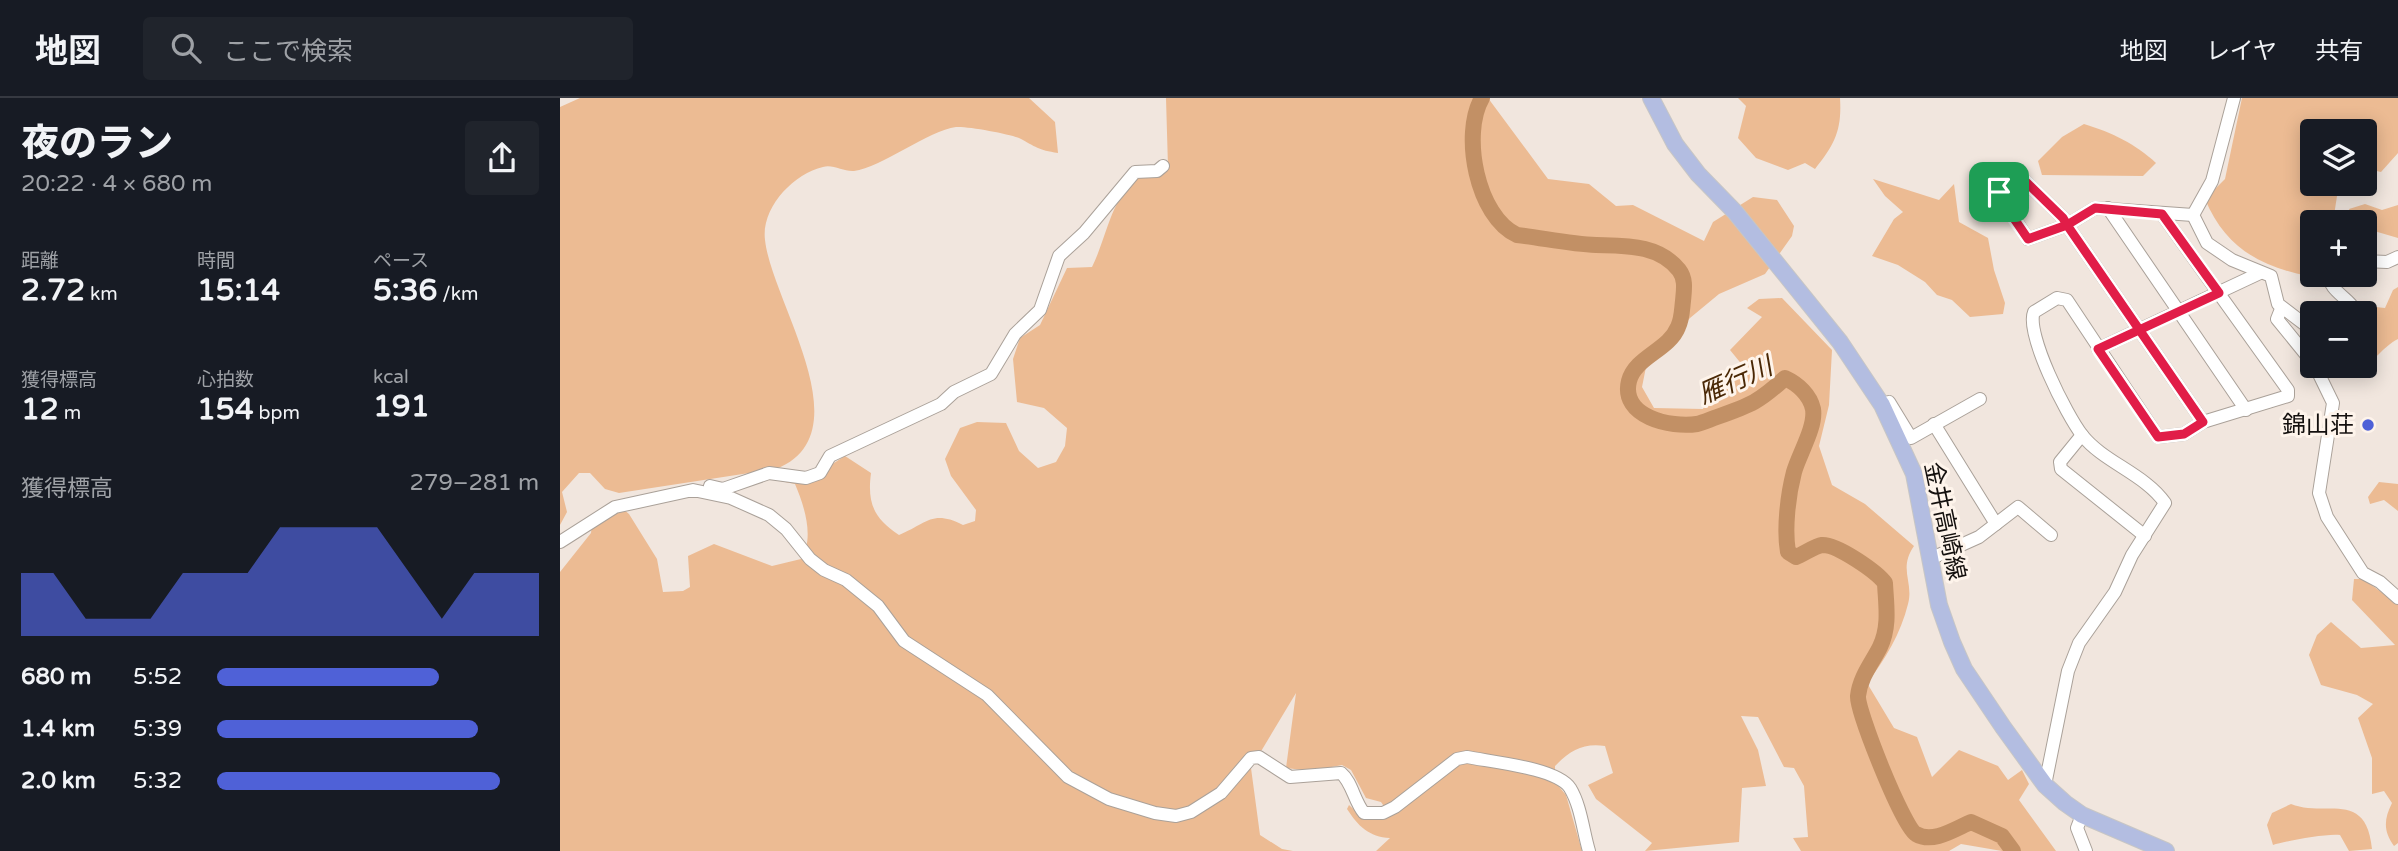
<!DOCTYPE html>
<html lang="ja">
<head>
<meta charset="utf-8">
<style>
	:root { --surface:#171b24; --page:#20242c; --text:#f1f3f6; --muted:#9ea1a6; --line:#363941; --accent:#4f61d7 }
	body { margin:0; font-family:"Varela Round","Noto Sans JP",sans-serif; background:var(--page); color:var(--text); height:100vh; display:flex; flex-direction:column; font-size:26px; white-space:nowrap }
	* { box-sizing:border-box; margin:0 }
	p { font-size:23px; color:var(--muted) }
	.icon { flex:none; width:38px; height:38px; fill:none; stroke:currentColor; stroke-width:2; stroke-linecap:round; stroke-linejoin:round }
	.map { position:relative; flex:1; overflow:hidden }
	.drawer { display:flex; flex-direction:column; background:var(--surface); width:560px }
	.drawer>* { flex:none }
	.buttons { position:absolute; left:1740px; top:21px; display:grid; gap:14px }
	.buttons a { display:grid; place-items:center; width:77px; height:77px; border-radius:7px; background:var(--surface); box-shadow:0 4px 18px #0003; font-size:35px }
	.pin { position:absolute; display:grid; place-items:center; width:60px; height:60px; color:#fff; margin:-30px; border-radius:14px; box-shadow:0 4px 10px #0006 }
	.round { display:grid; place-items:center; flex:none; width:74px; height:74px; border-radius:7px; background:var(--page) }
	.summary { display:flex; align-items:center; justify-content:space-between; height:119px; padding:0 21px }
	h1 { font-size:38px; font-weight:800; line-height:52px }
	.stats { display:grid; grid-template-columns:repeat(3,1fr); gap:10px; height:119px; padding:7px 21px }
	.stats div { display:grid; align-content:center }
	.stats b { font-size:30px; font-weight:800 }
	.stats small { font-size:19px; font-weight:400 }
	.stats p { font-size:19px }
	.chart { height:196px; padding:14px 21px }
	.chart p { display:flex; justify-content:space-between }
	.chart svg { width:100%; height:126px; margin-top:7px; fill:var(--accent); opacity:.7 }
	ul { padding:0 21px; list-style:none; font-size:23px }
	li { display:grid; grid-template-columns:112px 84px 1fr; align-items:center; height:52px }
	li i { height:18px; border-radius:9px; background:var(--accent) }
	header { display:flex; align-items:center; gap:42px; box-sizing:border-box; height:98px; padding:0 35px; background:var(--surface); border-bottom:2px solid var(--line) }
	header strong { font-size:33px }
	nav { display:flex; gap:38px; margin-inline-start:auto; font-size:24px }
	.search { width:490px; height:63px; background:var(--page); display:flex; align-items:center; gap:18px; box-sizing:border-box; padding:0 24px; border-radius:7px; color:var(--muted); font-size:26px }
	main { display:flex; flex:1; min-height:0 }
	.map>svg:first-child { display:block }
</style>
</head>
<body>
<header>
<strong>地図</strong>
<div class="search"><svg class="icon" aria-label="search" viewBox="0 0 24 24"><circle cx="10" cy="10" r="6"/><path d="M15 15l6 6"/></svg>ここで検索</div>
<nav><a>地図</a><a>レイヤ</a><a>共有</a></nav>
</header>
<main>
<section class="drawer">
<div class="summary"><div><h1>夜のラン</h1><p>20:22 · 4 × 680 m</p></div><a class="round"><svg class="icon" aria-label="share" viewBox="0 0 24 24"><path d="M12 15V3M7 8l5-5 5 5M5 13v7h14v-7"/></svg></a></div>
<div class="stats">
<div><p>距離</p><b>2.72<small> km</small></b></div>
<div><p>時間</p><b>15:14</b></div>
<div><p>ペース</p><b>5:36<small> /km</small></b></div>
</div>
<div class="stats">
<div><p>獲得標高</p><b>12<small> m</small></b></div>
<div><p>心拍数</p><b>154<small> bpm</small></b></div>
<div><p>kcal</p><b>191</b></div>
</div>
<div class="chart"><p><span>獲得標高</span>279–281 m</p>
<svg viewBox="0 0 160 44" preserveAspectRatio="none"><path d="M0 44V22L10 22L20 38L30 38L40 38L50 22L60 22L70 22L80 6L90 6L100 6L110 6L120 22L130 38L140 22L150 22L160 22V44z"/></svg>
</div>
<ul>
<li><b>680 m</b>5:52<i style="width:69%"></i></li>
<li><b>1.4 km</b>5:39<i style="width:81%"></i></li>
<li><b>2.0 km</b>5:32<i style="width:88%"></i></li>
</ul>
</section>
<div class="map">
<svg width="1838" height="753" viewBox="0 0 1838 753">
	<rect width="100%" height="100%" fill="#f1e6de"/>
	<g fill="#ecbb93">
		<path d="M20,0h449l26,24 3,31c-20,-3 -22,-6 -39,-15 -9,-4 -52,-12 -63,-11 -27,3 -75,41 -102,44 -10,1 -21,-7 -31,-4 -30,7 -62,41 -58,73 7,63 100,193 11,229l-157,24 -14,-4 -15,-16h-11l-17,19 5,20 -7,13v-418z"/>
		<path d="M606,0h322l60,81 41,5 27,22 17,-1 71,36 9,-19 40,-25 24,3 17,26 -2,10 -27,38 -46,20 -29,24 -44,49 -4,20 12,21 49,1 6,-16 39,-21 -18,-22 32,-33 -15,-9 12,-9 23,-1 50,52 -3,55 -10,41 13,39 33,19 49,42c-16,23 0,36 -6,58 -7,29 -23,56 -41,79l27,45 23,9 15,40 27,-27 39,16 10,14 14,-10 7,14 -10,16 37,51h-54l-41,-7 -12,7h-148l-8,-13 15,-1 -4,-51 -10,-18 -10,-1 -26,-50 -17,-1 17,34 8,36 -24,2 -3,54 -94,9 7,-8 -56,-44 -8,-14 25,-12 -8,-27c-22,-3 -34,4 -50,20v16l11,13 16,56h-206l14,-13c-21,-1 -32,-12 -43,-29l2,-4 14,13 27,-3 -9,-13 -15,-4 -15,-28 -9,-5 -31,6 -25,-3 10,-75 -45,75 9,67 22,14 11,2h-733v-279l31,-39 1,-9 31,-15 6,5 28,45 6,33 20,-1 7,-4 -2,-31 26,-12 58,22 29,-7c14,-21 3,-54 -6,-75l-20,-4h32l38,-24 26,17c-4,31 3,45 28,62 27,-11 33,-26 64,-10l12,-4 1,-11 -25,-34 -6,-17 15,-31 17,-6 29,1 13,28 19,17 18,-6 9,-16 2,-18 -23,-20 -27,-6 -4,-43 7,-21 20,-13 27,-57 25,-1c15,-30 18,-67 45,-88 7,-6 21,-9 31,-12z"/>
		<path d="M1178,0h102c2,32 -5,46 -25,71l-10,-6 -17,7 -32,-12 -18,-20 8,-32z"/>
		<path d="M1682,0h156v55l-17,19 -17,-4v-37h-52v53l25,12 -4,26h-21v51l-4,3c-49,-10 -83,-29 -103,-77l20,-20z"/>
		<path d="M1524,26c29,9 50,19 72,39l-13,13 -101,-1 -4,-14 24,-24z"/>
		<path d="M1313,81l66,21 15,-16 5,38 29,16 6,32 11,33 -2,11 -33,3 -18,-17 -15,-5 -12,-13 -27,-17 -26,-9 22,-37 9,-7 -18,-16z"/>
		<path d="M1805,106l17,6 16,-5v33l-34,-10v-6h-11l-4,-13z"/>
		<path d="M1838,189v52c-16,8 -23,24 -41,29l-2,-2h9v-33l5,-2 -4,-14 2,-11 18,2 8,-18z"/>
		<path d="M1819,384l19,2v27l-14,-11 -14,4 -2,-7z"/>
		<path d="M1794,481h9l35,25v239l-4,3c-11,-15 -10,-27 -2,-43l-8,-12 -12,3v-36l-14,-40 15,-14 -16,-9 -36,-10 -12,-30 8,-20 14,-13 30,26 34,-3 -43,-45z"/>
		<path d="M1731,706c35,14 75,-15 81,45l-23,2 -9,-16c-12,-2 -54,6 -67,10l-6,-20 5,-12z"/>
	</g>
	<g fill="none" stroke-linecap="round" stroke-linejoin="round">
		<path stroke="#c29065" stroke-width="16" d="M922,0c-21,36 -5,119 35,137 26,3 53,9 79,10 29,1 62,-1 83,25 7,9 5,20 4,31 -1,8 -1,18 -5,26 -9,23 -43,30 -49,54 -9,36 42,47 68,43 7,-2 14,-5 20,-7 34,-12 42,-15 68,-39 13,6 25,17 28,31 3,18 -14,45 -19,63 -6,23 -10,57 -6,80l8,5c8,-3 19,-11 26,-12 15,-1 55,27 63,38 1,22 5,43 -5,64 -8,16 -20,30 -22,49 -1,15 45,131 58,138 17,10 39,-5 55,-12l31,14 11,15"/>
		<defs>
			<g id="minor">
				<path d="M1674,0l-22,83 -19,34 14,28 25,17 39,16 7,28 34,26"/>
				<path d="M1548,110l138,202"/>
				<path d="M1633,117l-98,-7 -28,17 -39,14 -29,-44 18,-17 6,1 40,39 4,7 136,197"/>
				<path d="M1804,163l23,1 11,-5"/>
				<path d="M1769,177c0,17 22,23 27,38"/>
				<path d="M1721,211l-4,10 35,43"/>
				<path d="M1538,251l162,-76"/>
				<path d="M1755,268l18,37 -14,90 8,24 36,56 17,9 18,16"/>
				<path d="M1322,307l7,-3 22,36 69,-39"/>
				<path d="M1374,326l62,100"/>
				<path d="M1522,337l-22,27 1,7 84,67"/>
				<path d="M150,388l13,3 46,-16 37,5 14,-5 10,-17 111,-52 13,-12 37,-18 24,-40 25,-24 19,-54 25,-23 51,-61 22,-1 6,-5"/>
				<path d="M0,444l55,-35 78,-17 38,8 38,17 17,14 24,30 14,11 22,10 32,26 26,35 83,54 81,82 41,22 46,14 21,3 15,-4 30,-19 30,-35 8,-1 31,20 51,-4c11,9 13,28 23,40h19l12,-6 62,-48 10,-2c25,5 90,11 103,31 11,18 13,43 19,63"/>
				<path d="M1370,461l49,-22 39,-30 33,28"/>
				<path d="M1485,687l23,-114 11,-28 36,-51 17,-37 33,-52c-20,-29 -62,-41 -83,-68 -15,-19 -57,-102 -48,-123l23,-14 10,2 91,137 26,-3 19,-12 85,-26v-6l-126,-176"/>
				<path d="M1522,717l-5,13 9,23"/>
			</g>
			<path id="major" d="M1091,0l24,46 23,30 37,38 105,130 42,63 32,69 25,131 13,37 12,27 39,58 42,58 20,18 17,12 84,36"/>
		</defs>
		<use href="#minor" stroke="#aaa199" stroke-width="14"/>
		<use href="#major" stroke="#c7c6c5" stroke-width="18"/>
		<use href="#minor" stroke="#fff" stroke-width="12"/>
		<use href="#major" stroke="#b3bde1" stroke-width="16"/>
	</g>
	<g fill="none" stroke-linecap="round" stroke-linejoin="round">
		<defs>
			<path id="route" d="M1439,94l18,-14 6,1 40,39 4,7 136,197 -19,12 -26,3 -60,-88 121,-56 -57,-79 -67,-6 -28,17 -39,14 -28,-41 -1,-6"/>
		</defs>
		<use href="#route" stroke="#fff" stroke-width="14"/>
		<use href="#route" stroke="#e11d48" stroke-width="9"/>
	</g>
	<circle fill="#4f61d7" stroke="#fef4eb" stroke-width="2.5" cx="1808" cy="327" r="7"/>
	<g text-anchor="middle" stroke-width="6" stroke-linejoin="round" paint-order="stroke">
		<g font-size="24" fill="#14100e" stroke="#fef4eb" text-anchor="end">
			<text x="1794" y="335">錦山荘</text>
		</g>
		<g font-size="24" fill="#14100e" stroke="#fef4eb">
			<text transform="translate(1385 423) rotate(78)" y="8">金井高崎線</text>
		</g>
		<g font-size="26" font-style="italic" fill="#4a2805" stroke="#fef4eb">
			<text transform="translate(1175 282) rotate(-24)" y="9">雁行川</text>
		</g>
	</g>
</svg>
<div class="buttons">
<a><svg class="icon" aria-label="layers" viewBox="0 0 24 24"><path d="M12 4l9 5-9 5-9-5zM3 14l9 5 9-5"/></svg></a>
<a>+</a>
<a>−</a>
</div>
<div class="pin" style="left:1439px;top:94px;background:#1e9e55"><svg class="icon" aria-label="arrive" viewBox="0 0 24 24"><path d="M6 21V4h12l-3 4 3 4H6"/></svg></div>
</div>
</main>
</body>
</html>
